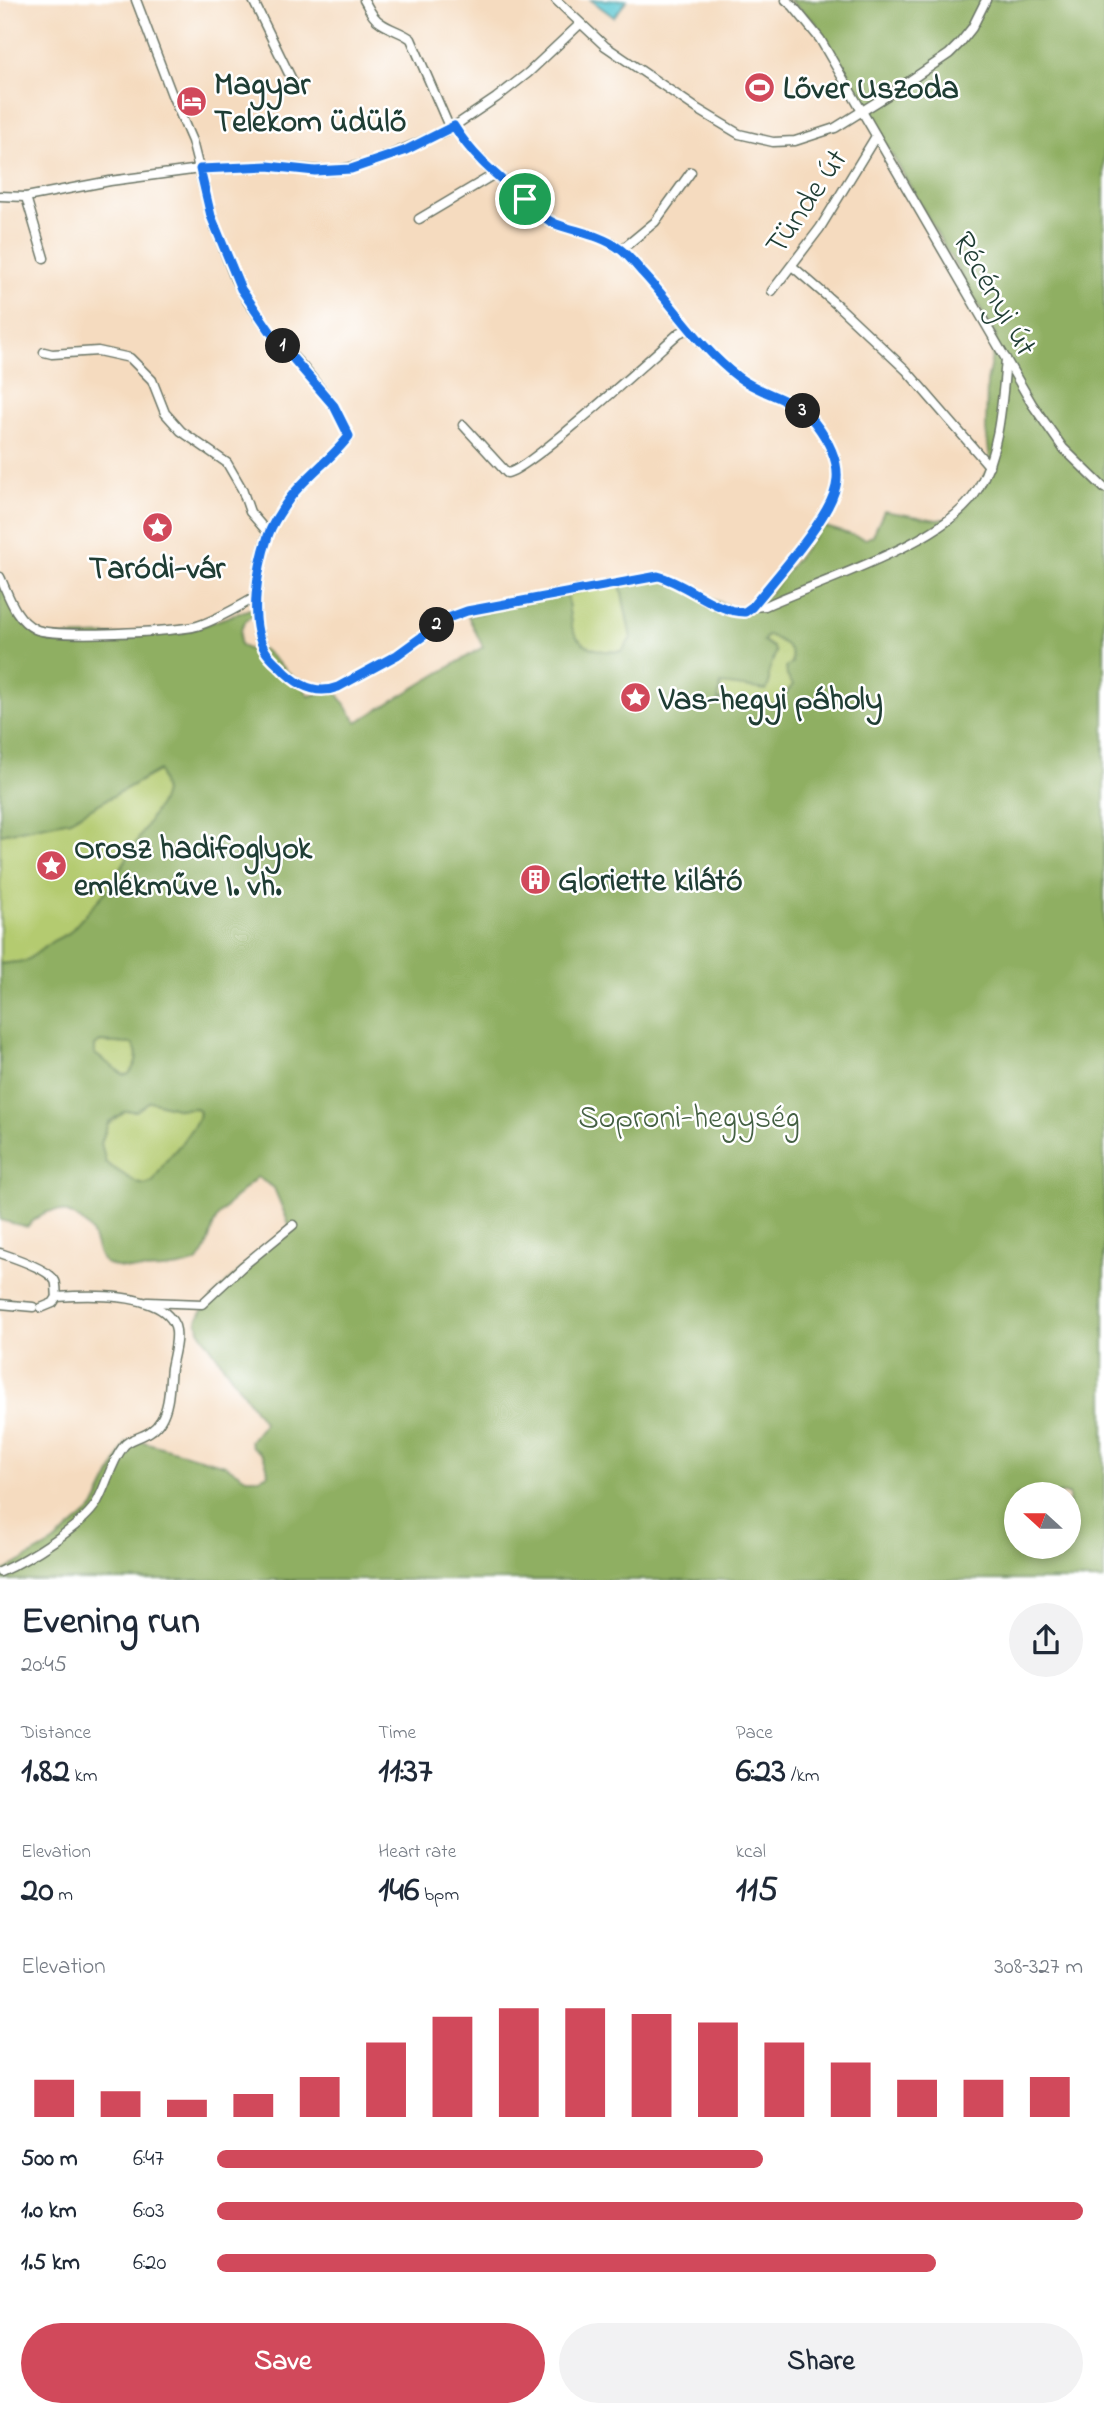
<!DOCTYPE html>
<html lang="en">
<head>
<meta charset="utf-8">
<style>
	:root { --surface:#fff; --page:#f2f2f3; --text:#1f2937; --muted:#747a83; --accent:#d1495b }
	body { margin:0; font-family:"Indie Flower",sans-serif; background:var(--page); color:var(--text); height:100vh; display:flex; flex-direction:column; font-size:26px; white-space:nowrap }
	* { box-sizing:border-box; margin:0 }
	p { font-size:23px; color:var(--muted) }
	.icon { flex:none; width:38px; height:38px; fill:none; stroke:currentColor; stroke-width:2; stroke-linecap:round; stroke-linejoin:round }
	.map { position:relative; height:1580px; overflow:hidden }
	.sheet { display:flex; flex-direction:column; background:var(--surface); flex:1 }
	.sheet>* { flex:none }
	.needle { width:46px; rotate:291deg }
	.controls { position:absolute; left:1004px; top:1482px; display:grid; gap:14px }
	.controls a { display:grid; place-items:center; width:77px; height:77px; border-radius:50%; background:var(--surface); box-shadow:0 4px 10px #0003; font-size:35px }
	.pin { position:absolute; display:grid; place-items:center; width:60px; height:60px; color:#fff; margin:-30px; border:4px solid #fff; border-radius:50%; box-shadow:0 2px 7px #0007 }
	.km { position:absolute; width:35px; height:35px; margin:-18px; border-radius:50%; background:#222; color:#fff; font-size:19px; line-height:35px; text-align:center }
	.round { display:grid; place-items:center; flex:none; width:74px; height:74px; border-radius:37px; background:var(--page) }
	.overview { display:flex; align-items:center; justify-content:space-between; height:119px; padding:0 21px }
	h1 { font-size:38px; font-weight:700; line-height:52px }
	.stats { display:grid; grid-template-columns:repeat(3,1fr); gap:10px; height:119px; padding:7px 21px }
	.stats div { display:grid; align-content:center }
	.stats b { font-size:35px; font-weight:700 }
	.stats small { font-size:19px; font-weight:400 }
	.stats p { font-size:19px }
	.chart { height:196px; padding:14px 21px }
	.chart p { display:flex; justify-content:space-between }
	.chart svg { width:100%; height:126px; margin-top:7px; stroke:var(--accent); stroke-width:6 }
	.cta { display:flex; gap:14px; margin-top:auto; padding:14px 21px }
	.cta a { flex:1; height:80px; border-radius:42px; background:var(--accent); color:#fff; font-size:28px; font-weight:700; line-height:80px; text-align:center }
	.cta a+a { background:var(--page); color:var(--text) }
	ul { padding:0 21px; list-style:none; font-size:23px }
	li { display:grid; grid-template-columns:112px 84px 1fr; align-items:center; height:52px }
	li i { height:18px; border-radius:9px; background:var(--accent) }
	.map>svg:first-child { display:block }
</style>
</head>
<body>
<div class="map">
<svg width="1104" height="1581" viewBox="0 0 1104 1581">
	<rect width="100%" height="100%" fill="#fff"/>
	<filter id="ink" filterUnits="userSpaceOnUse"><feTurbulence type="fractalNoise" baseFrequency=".0143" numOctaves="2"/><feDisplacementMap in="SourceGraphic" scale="14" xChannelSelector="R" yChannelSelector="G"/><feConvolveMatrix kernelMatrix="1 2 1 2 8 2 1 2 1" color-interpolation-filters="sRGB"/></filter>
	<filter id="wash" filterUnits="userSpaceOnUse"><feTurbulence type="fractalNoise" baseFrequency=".00686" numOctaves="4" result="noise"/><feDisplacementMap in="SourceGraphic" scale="28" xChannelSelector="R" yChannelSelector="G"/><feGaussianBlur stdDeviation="1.57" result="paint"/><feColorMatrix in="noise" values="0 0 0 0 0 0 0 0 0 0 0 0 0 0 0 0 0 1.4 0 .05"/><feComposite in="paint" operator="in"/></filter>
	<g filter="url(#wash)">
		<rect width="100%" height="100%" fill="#f5dbbf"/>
		<g fill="#b4cb70" stroke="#6a8452" stroke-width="2">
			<path d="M620,583l11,55 -9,13c-16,2 -37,-1 -47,-16 -6,-10 -6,-30 -8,-41z"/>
			<path d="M768,635c23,11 30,14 19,41l7,8 -17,20 -59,-5 3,-15 30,2 18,-8c-1,-12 6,-17 4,-31l-10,-7z"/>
			<path d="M160,770l4,22 -2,9 -53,87 -40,45 -16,8 -27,20 -26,3v-130l70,-14z"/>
			<path d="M100,1042l32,2c9,10 4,20 -3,31h-6l-28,-21v-8z"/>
			<path d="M150,1101l30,8 17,-1 3,3 -1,7 -19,27 -15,17 -12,20 -8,3 -8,-2 -32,-20 -4,-20 7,-19 17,-13h11z"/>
		</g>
		<path fill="#8faf62" stroke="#57764b" stroke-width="2" fill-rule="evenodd" d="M789,0h315v1580h-1104v-7l53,-30 41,-35 32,-65 11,-3 88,25 21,13h14l8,-4c-1,-13 -4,-20 -16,-27l-2,-6 14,-18 -65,-93 -2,-10c15,-30 66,-69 94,-91l-17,-41 -17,-11c-11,11 -38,33 -43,47 -5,12 -7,31 -18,38 -14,9 -83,12 -94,-2 -6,-8 -7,-21 -12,-30 -4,-6 -10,-10 -16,-14 -20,-11 -33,-4 -47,11l-27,-7v-256l26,-3 27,-20 16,-8 40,-45 52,-87 3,-9 -5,-22 -89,50 -70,14v-260l19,43 31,25 7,-5 125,-4 71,-25v7c-10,6 -14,17 -13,29 7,7 14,7 23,5l39,36 7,11 26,-6 22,32 126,-75 -15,-31 99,-22c2,11 2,31 8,40 10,16 31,19 47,17l9,-13 -11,-55 31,-7 94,36 26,-20 51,-66 44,13 7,-4 11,-24 53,9 21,-3 33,-50 -5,-37 1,-48 9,-46 -180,-313zM768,635c14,7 25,10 24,28l-6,4 1,9 6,9 -16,19 -59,-4 3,-16 45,6 3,-6v-13l7,-19 -3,-5 -10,-6zM100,1042l32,2c9,10 4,20 -3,30l-5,1 -29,-21v-8zM150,1101l30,8 17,-1 3,4 -1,6 -19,27 -15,17 -12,20 -8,3 -8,-2 -31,-20 -5,-20 7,-20 17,-12h11zM1017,1494h52v53h-52z"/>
		<path fill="#5cc8d3" stroke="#3e8284" stroke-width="2" d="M591,0h36l-13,17z"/>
	</g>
	<g filter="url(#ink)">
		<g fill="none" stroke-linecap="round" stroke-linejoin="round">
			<defs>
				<g id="minor">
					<path d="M136,0l36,95 20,46 19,75 24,63 13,23 24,32 31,33 31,39 15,30c-17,23 -42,39 -59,63 -8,10 -18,24 -23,37 -9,30 -20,87 -1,116 4,6 10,11 15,16 16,16 34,28 57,19l59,-32 51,-37 19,-7 191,-35c28,7 59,37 87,36l7,-5 13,-1c55,-25 185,-65 213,-117 22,-39 24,-87 28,-130"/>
					<path d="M253,0l39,80"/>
					<path d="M364,0c5,8 8,18 17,23 10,7 21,9 30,16l39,90"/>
					<path d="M556,0l49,46 94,64 40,24 34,8 22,-1 40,-13 61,-38 53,-36 11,-11 12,-15 14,-28"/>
					<path d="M786,0l7,6 27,33 212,365 31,44 41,40"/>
					<path d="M454,126c19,31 42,49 69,72 11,9 20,21 33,26 21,8 45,11 64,25 8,6 15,16 22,23 32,34 58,77 96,105 25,19 57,20 77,46 13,17 26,41 21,63 -7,32 -62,94 -84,121"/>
					<path d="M0,196l26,1 84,-16 90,-12 68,-3 64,5 39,-8 79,-34 46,-31 32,-25 52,-49"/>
					<path d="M26,197l18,61"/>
					<path d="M419,219l74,-44"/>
					<path d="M621,250l34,-28 36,-50"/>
					<path d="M792,266l45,39 69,65 83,96"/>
					<path d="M772,291l48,-63 56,-92"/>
					<path d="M44,352l8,2 46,-3 32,7 22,22 13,33 16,18 46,32 15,26 8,23 18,21"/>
					<path d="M463,425l44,48c20,-1 148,-119 172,-140l11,-5"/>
					<path d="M0,577c9,19 15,42 35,52 18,9 141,3 162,-3 20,-6 41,-19 59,-29"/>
					<path d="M0,1253c12,4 49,16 55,28 2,4 1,12 2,16"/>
					<path d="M148,1302l54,2 41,-38 50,-41"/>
					<path d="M0,1304l33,3"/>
					<path d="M0,1572c25,-11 87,-48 98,-72 9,-17 13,-37 25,-53 7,-11 27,-8 38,-27 9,-15 8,-35 10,-52 2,-12 8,-30 4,-42 -14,-35 -88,-31 -118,-29l-4,6 -12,5"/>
				</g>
			</defs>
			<use href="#minor" stroke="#6a7465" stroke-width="11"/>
			<use href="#minor" stroke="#fff" stroke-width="8"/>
		</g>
	</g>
	<g fill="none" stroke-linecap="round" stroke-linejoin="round" filter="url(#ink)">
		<defs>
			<path id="route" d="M454,126c19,31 42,49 69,72 10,9 20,21 33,26 21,8 45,11 64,25 8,6 15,15 22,23 32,34 58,76 96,105 25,19 56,20 77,46 13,17 26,41 21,63 -6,32 -62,94 -84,121l-7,5c-28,1 -59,-29 -87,-36l-191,35 -19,7 -51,37 -59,32c-23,9 -42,-3 -57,-19 -5,-5 -11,-10 -15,-16 -19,-29 -8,-86 2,-116 4,-13 14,-27 22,-38 17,-23 42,-39 59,-62l-15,-30 -62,-72 -31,-45 -30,-73 -11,-47 68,-3 47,5 36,-2 53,-18z"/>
		</defs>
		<use href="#route" stroke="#fff" stroke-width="14"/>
		<use href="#route" stroke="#1a73e8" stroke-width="9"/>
	</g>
	<defs>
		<symbol id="stadium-disc" viewBox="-11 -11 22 22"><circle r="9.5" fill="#d1495b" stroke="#fff"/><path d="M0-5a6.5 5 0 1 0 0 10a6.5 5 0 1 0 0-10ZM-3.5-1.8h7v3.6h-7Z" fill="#fff"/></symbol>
		<symbol id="hotel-disc" viewBox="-11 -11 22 22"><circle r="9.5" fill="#d1495b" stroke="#fff"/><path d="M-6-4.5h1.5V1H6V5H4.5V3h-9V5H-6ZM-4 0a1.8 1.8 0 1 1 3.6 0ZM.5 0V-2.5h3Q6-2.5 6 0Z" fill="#fff"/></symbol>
		<symbol id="sight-disc" viewBox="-11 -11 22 22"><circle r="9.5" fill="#d1495b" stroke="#fff"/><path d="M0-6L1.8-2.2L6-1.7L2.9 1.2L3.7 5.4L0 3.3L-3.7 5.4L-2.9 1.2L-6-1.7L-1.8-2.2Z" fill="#fff"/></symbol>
		<symbol id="building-disc" viewBox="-11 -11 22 22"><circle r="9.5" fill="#d1495b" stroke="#fff"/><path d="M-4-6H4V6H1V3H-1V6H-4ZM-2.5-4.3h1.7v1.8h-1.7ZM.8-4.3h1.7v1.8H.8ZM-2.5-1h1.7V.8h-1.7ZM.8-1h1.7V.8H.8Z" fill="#fff"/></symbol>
	</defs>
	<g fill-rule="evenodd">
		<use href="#stadium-disc" x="742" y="70" width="35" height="35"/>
		<use href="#hotel-disc" x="174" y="84" width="35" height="35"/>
		<use href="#sight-disc" x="140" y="510" width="35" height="35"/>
		<use href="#sight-disc" x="618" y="680" width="35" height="35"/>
		<use href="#sight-disc" x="34" y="848" width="35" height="35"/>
		<use href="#building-disc" x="518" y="862" width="35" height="35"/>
	</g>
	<g text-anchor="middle" stroke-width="5" stroke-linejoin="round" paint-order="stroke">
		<g font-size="32" font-weight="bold" fill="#1f3d34" stroke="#fff" text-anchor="start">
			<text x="214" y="94">Magyar<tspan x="214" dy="37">Telekom üdülő</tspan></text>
			<text x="783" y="98">Lőver Uszoda</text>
			<text x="157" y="578" text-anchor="middle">Taródi-vár</text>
			<text x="659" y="709">Vas-hegyi páholy</text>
			<text x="74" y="858">Orosz hadifoglyok<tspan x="74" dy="37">emlékműve I. vh.</tspan></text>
			<text x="558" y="890">Gloriette kilátó</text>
		</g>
		<g font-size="32" fill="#1f3d34" stroke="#fff">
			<text transform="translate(805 201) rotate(-56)" y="11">Tünde út</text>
			<text transform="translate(996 293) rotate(60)" y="11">Récényi út</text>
		</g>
		<g font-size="32" fill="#446043" stroke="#fff">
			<text x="689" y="1127">Soproni-hegység</text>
		</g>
	</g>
</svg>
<div class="controls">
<a><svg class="needle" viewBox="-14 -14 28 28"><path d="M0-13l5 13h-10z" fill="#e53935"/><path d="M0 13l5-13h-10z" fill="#747a83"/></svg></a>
</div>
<div class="pin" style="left:525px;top:199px;background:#1e9e55"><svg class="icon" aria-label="arrive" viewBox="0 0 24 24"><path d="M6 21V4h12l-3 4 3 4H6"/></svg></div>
<b class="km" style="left:283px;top:346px">1</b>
<b class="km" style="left:437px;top:625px">2</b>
<b class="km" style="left:803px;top:411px">3</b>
</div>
<section class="sheet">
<div class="overview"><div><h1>Evening run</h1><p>20:45</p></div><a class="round"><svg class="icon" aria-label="share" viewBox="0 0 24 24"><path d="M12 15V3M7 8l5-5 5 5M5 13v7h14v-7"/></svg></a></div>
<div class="stats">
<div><p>Distance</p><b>1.82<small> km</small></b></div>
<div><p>Time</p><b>11:37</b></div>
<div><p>Pace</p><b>6:23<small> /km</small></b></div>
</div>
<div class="stats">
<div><p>Elevation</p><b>20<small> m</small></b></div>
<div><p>Heart rate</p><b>146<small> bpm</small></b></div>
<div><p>kcal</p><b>115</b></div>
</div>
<div class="chart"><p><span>Elevation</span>308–327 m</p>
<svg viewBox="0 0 160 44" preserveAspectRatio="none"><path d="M5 44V31M15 44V35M25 44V38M35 44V36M45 44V30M55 44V18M65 44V9M75 44V6M85 44V6M95 44V8M105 44V11M115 44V18M125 44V25M135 44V31M145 44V31M155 44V30"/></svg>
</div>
<ul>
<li><b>500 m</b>6:47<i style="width:63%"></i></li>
<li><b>1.0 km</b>6:03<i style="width:100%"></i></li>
<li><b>1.5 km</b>6:20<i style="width:83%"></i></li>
</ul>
<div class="cta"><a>Save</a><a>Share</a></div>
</section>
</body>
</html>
